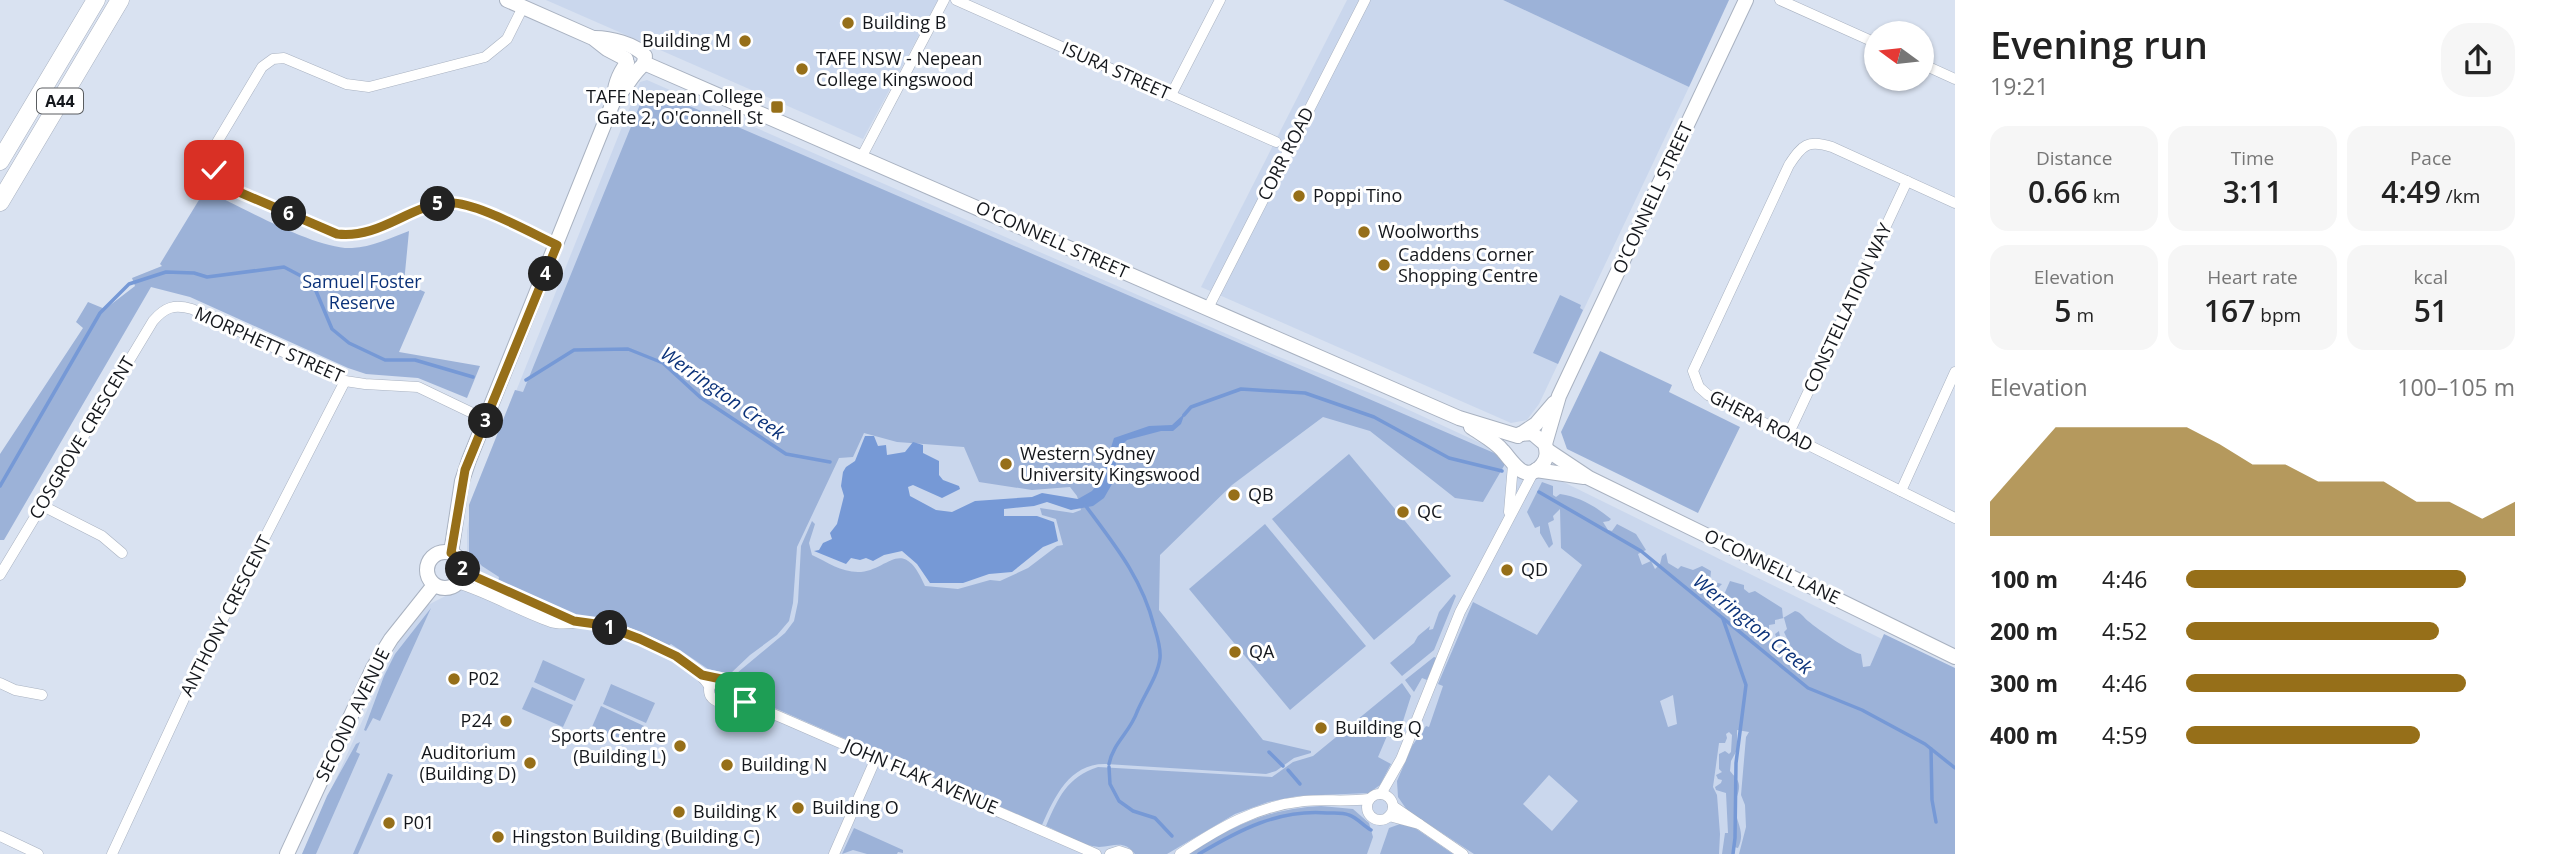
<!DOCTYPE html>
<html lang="en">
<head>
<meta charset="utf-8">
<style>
	:root { --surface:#fff; --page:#f6f6f6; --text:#222; --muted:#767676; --accent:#966f19 }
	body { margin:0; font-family:"Open Sans",sans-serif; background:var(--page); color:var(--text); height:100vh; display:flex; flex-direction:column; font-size:26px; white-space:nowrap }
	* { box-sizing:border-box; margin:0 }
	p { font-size:23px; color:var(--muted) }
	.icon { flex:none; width:38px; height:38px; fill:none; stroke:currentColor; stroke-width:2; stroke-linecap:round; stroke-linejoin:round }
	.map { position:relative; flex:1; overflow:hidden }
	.details { display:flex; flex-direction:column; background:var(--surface); width:595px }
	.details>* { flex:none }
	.needle { width:46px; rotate:285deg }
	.tools { position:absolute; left:1864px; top:21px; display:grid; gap:14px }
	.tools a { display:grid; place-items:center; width:70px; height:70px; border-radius:50%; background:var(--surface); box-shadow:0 2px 5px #0004; font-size:35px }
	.pin { position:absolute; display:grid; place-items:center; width:60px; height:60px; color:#fff; margin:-30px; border-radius:14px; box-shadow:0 4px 10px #0006 }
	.km { position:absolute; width:35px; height:35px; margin:-18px; border-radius:50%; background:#222; color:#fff; font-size:19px; line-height:35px; text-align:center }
	.round { display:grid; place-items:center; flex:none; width:74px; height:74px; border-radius:28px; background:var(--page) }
	.summary { display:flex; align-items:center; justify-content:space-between; height:119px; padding:0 35px }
	h1 { font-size:38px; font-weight:600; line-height:52px }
	.stats { display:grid; grid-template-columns:repeat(3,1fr); gap:10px; height:119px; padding:7px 35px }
	.stats div { display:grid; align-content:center; border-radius:18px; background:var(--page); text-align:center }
	.stats b { font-size:30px; font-weight:600 }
	.stats small { font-size:19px; font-weight:400 }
	.stats p { font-size:19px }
	.chart { height:196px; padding:14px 35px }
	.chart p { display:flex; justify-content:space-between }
	.chart svg { width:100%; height:126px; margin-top:7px; fill:var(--accent); opacity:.7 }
	ul { padding:0 35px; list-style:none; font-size:23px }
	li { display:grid; grid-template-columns:112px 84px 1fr; align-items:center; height:52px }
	li i { height:18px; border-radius:9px; background:var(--accent) }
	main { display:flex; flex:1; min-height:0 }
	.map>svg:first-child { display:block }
</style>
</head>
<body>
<main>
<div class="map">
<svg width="1955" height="854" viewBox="0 0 1955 854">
	<rect width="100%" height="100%" fill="#d9e2f1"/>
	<g fill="#cad7ed">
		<path d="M546,0h392l-75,139z"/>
		<path d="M1347,0h156l186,87 -150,317 -12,16 -16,3 -310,-136z"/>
		<path d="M647,80l630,276 108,43 156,72 341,168 -96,215h-1484l95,-210 31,-39 31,-16 11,-25 -3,-8v-25l5,-30 168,-419z"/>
	</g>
	<g fill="#9cb2d8" fill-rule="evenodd">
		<path d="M1503,0h226l-40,87z"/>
		<path d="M657,92l851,367 -25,43 -28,-4 -85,-67 -47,-14 -91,68 -72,70 -1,55 104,130 48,11v2l-17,5 -18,13 -10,3 -160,-10c-36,-1 -51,32 -64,61l-297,-130 -7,-5 -7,-12 54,-45 9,-12 4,-19 3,-56 11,-25 3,3 -6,19 3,12c15,7 29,17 46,17 30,0 44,-39 67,14l33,3 32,-9 10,1 28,-13 29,-22 6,-1 -7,-26 -14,-4 -2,-7 33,5 8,-3 -4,-14 -7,-9 -38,3 -53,-8 -15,-35 -67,-5 -33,-9 -11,24 -14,1 -42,89 -4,56 -4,18 -12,14 -27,20 -20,19 -22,-5 -37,-25 -3,2 -11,-6 -54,-20 -26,-4 -79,-34 1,-5 -17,-11 -13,-14v-47l46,-115 8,2 118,-290z"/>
		<path d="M205,190c35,16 111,60 147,58 20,-1 38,-10 57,-17l-5,52 21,9 -26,60 81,14 -13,32 -49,-20 -52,-4 -18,-6 -158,-71 -39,-10 -147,253h-4v-86l83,-126 -7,-6 12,-20 17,7 30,-23 -3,-8 30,-12 -2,-2z"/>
		<path d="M1560,295l21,10 -1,3 3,2 -25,54 -25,-11z"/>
		<path d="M1600,351l72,34 -3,7 71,35 -42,86 -131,-64 -6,-17z"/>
		<path d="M1349,454l102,122 -77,64 -102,-121z"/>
		<path d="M1542,482l11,4v9l3,2 4,-3c20,3 35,12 51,25l-2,2 -6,1 5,8 4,1 5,-7 19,10 10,16 -8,4 4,11 9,-4 4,8 5,-5 2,-8 4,-3 2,10 10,6 3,-3 12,4 9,-4 9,5 -1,10 12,3 -4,4 4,11 8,-18 14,4v4l5,4 6,-2 27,17 1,10 12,-7c7,2 8,6 13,10 11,9 42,31 53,33l2,13 7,-1 14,-32 71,34v186h-216l7,-27 -1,-22 -4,-10 5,-58 3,-5 -12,-2v20l-6,11 -1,10c3,4 9,9 9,14 1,8 -5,15 -4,23 1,14 11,25 3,40l-4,-1 -2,7h-10l3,-21h3l-2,-40 -10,-3 -1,-3 6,-4 1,-3 -4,-1 -2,-4 6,-3 -3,-3v-15l6,-3 4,3 2,-2 1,-17 -3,-3 -3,2 1,4 -2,5h-6l-6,44 4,8 3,39 -1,20h-245l-67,-44 -9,-13 -1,-16 15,-35 14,-20 3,1 14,-41 -5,-2 35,-82 64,33 45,-70 -21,-17 -1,-39 -7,7 1,4 -6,3 5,21 -4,4 -9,-15v-7l-5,2 -8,-16zM1784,618l3,11 -3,3 7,15c-3,5 -16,4 -20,1l10,-5 -2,-12 -4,3 2,5 -5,1 -4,-6 -8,-4 9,-1v-4l6,-1v-4zM1673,695l4,29 -9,3 -8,-26zM1549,775l29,26 -26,30 -29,-27z"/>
		<path d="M1265,524l101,122 -76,64 -101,-121z"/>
		<path d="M1454,594l2,2 -22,54 -32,26 -12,-13 24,-20 4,-7 12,-10 -1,4 4,-1 6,-17z"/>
		<path d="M431,608l-51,113 -7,-3 -7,13 -2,-1 20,-54 11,-22z"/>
		<path d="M1434,657l3,1 -10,22 -5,-2 -8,14 -9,-12z"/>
		<path d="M543,660l42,19 -10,22 -41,-19z"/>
		<path d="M1402,683l9,13 -14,44 -10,-4 -9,21 13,7 -11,21 -11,8 -71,3 -30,6 -33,12 -68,40h-32c-12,-15 -21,-7 -36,-7 -18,-1 -37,-14 -53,-21 12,-28 21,-49 52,-59l174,10 21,-15 20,-6z"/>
		<path d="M611,684l44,19 -9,20 -43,-19z"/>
		<path d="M532,687l41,18 -10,22 -41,-18z"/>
		<path d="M601,706l43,20 -8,19 -44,-18z"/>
		<path d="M360,742l-4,10 4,2 -44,100h-14l25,-58 29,-52z"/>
		<path d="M388,773l5,2 -35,79h-5z"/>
		<path d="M1321,806l32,3 16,14 4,14 -6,17h-178c44,-29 79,-45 132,-48z"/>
		<path d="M1400,824l15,4 38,26h-73l9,-26z"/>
		<path d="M854,828l49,22v3l-5,-1 -1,2h-30l-14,-4 -11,4z"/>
	</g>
	<path fill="#7699d6" d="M1185,413l-4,11 -8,7h-12l-34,9 -8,8 -7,36 -8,14 -11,8 -22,4 -24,-8 -13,4 -30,3v7h33l17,6 4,19 -15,6 -31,25 -23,2 -26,9h-33l-13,-19 -15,-13 -18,4 -11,6 -7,-3 -6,2 -9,-2 -5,6 -32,-13 5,-1 4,-7 9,-4 -2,-6 7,-9 7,-28 -3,-10 2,-14 3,-5 9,-6 10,-25h9l4,10 8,-1 1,10 18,-3 8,-10 10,3v8l16,8v14l4,5 16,6 1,3 -18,9 -29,-13 -5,2 2,9 26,14 16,2 23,-11 57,-4 10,-4 36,6 14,-8 9,-12 13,-41 35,-12 23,-1z"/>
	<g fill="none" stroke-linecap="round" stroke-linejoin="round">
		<g stroke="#7699d6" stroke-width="3.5">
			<path d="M526,380l48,-30 54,-1 35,14 37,34 86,57 44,8"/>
			<path d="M1184,415l7,-8 50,-18 64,4 69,24 75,41 53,13"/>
			<path d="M0,486l100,-173 29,-29 37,-12 28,1 13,4 77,-10 19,10 13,14 16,38 17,14 36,17h30l58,17"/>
			<path d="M1539,492l102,59 167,137 54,22 63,34 30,24"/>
			<path d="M1085,505c29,39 57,73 69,121 3,10 7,21 6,32 -2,18 -16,37 -23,54 -7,20 -24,31 -28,52"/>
			<path d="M1723,619l23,66 -10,78 -1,75 -2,16"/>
			<path d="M1931,749l1,51 4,22"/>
			<path d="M1269,752l14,14"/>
			<path d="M1109,767l1,17 9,17 14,10 22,7 17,18"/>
			<path d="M1288,770l12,14"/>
			<path d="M1199,854c40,-24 80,-45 128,-41 7,0 15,-1 22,2 9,3 14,11 22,15"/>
		</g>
		<defs>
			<g id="street">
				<path d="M956,0l320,142"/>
				<path d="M1780,0l96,43"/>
				<path d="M523,7l-16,32 -22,18 -116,30 -23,-3 -62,-26 -11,1 -11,8 -46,77c-9,19 -2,34 16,45l105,46c43,4 71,-29 109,-32 27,-3 85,30 111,42"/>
				<path d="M1922,64l33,15"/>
				<path d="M1171,95l49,-95"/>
				<path d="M862,156l82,-156"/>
				<path d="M1955,203l-123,-56c-24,-8 -30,-2 -43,18l-96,206 6,16 9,8 247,123"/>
				<path d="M1208,308l157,-308"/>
				<path d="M1788,435l119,-254"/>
				<path d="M1901,491l54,-119"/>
				<path d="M41,505l61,31 20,17"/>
				<path d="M1509,512l4,-47"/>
				<path d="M463,569l9,7 102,45"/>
				<path d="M0,575l153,-254c12,-14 21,-17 39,-12l153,72 20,3 53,3 69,33"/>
				<path d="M457,583c33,10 62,28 94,39 12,4 26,-1 38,1 38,5 99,31 121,64"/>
				<circle cx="721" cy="690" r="12"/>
				<path d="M0,683l15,7 27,5"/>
				<path d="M729,699l16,3 40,17 311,135"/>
				<circle cx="1380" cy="807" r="13"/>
				<path d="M1381,794l20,-35 59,-147 74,-141"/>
				<path d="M1393,806l70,48"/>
				<path d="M1389,816l30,8"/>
				<path d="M0,836l38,18"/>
				<path d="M112,854l90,-194 143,-279"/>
				<path d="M834,854l42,-96"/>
				<path d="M1110,854l9,-3 9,3"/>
				<path d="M1180,854c39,-26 76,-48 124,-53 21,-2 43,1 65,-2"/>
			</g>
			<g id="secondary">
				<path d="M507,0l86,38 14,11 19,10"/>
				<path d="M595,38c14,0 41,6 50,18l-1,8c-13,11 -18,25 -30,36"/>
				<path d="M644,63l815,355 59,18"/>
				<path d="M1471,427c10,7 24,14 32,24 10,11 22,34 39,14 6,-7 5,-14 3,-21l-13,-11 -12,1"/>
				<path d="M1521,434l15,-10 18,-21"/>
				<path d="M1545,444l14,-48 187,-396"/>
				<path d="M1547,450l42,28 366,179"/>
				<path d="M1536,470l48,7"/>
				<circle cx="445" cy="570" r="18"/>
				<path d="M451,553l11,-72 7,-21 145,-360c0,-14 4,-25 13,-37"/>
				<path d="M287,854l86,-186 18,-29 43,-54"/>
			</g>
			<g id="highway">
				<path d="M0,161l96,-161"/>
				<path d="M0,202l120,-202"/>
			</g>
		</defs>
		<use href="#street" stroke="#a9b2c1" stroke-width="11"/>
		<use href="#secondary" stroke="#a9b2c1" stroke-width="16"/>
		<use href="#highway" stroke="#a9b2c1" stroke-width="19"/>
		<use href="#street" stroke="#fff" stroke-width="10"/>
		<use href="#secondary" stroke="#fff" stroke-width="14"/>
		<use href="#highway" stroke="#fff" stroke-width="18"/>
	</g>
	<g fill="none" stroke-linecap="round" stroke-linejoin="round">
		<defs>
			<path id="route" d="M214,170l5,9 13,10 105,45c43,5 71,-28 109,-31 27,-3 85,30 111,42l-92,225 -14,83 8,6 4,10 15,9 96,43 29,4 37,14 36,17 26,19 24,5 6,10 13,12"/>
		</defs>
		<use href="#route" stroke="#fff" stroke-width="14"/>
		<use href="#route" stroke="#966f19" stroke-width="9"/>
	</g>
	<g fill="#966f19" stroke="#fff" stroke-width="2.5">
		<circle cx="848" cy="23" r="7"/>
		<circle cx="745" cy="41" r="7"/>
		<circle cx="802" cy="69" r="7"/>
		<rect x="770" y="100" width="14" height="14" rx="3.5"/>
		<circle cx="1299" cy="196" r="7"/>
		<circle cx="1364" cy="232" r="7"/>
		<circle cx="1384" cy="265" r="7"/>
		<circle cx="1006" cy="464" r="7"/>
		<circle cx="1234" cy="495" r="7"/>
		<circle cx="1403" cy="512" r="7"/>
		<circle cx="1507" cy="570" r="7"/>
		<circle cx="1235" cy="652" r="7"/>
		<circle cx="454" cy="679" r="7"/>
		<circle cx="506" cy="721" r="7"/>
		<circle cx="1321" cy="728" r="7"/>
		<circle cx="680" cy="746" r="7"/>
		<circle cx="530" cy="763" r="7"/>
		<circle cx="727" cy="765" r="7"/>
		<circle cx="798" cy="808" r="7"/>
		<circle cx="679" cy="812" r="7"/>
		<circle cx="389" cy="823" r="7"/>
		<circle cx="498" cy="837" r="7"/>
	</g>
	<g text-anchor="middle" stroke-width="6" stroke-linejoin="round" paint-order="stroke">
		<rect fill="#fff" stroke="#5a5d60" stroke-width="2" x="37" y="88.5" width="46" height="25" rx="5"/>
		<g font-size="16" font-weight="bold" fill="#14171c">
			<text x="60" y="107">A44</text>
		</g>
		<g font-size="18" fill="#14171c" stroke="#fff" text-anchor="start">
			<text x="862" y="29">Building B</text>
			<text x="731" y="47" text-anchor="end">Building M</text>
			<text x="816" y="65">TAFE NSW - Nepean<tspan x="816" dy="21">College Kingswood</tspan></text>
			<text x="763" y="103" text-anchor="end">TAFE Nepean College<tspan x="763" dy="21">Gate 2, O'Connell St</tspan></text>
			<text x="1313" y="202">Poppi Tino</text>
			<text x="1378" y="238">Woolworths</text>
			<text x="1398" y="261">Caddens Corner<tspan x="1398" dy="21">Shopping Centre</tspan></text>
			<text x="1020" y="460">Western Sydney<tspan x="1020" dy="21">University Kingswood</tspan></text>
			<text x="1248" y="501">QB</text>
			<text x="1417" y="518">QC</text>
			<text x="1521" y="576">QD</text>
			<text x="1249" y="658">QA</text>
			<text x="468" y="685">P02</text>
			<text x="492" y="727" text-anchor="end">P24</text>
			<text x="1335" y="734">Building Q</text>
			<text x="666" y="742" text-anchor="end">Sports Centre<tspan x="666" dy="21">(Building L)</tspan></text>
			<text x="516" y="759" text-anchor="end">Auditorium<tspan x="516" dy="21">(Building D)</tspan></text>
			<text x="741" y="771">Building N</text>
			<text x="812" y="814">Building O</text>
			<text x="693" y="818">Building K</text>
			<text x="403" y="829">P01</text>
			<text x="512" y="843">Hingston Building (Building C)</text>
		</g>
		<g font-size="18" fill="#14171c" stroke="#fff">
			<text transform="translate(1116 71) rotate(24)" y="6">ISURA STREET</text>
			<text transform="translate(1286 154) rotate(-63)" y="6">CORR ROAD</text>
			<text transform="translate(1653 198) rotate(-65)" y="6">O'CONNELL STREET</text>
			<text transform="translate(1052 240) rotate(24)" y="6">O'CONNELL STREET</text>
			<text transform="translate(1848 308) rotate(-65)" y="6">CONSTELLATION WAY</text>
			<text transform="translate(269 345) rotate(24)" y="6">MORPHETT STREET</text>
			<text transform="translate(1761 421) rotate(27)" y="6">GHERA ROAD</text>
			<text transform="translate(82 438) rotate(-59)" y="6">COSGROVE CRESCENT</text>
			<text transform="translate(1772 567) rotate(26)" y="6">O'CONNELL LANE</text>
			<text transform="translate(226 616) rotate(-63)" y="6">ANTHONY CRESCENT</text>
			<text transform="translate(353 715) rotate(-64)" y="6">SECOND AVENUE</text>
			<text transform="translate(921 777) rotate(23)" y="6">JOHN FLAK AVENUE</text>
		</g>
		<g font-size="18" fill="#0b3279" stroke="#fff">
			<text x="362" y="288">Samuel Foster<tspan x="362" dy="21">Reserve</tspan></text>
		</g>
		<g font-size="19" font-style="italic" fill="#0c337a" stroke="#fff">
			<text transform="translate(723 393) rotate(35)" y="7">Werrington Creek</text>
			<text transform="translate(1753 624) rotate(39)" y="7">Werrington Creek</text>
		</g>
	</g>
</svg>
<div class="tools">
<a><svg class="needle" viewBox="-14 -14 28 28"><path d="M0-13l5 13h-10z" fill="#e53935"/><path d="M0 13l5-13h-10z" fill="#767676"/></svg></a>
</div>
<div class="pin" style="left:745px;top:702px;background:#1e9e55"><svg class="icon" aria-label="arrive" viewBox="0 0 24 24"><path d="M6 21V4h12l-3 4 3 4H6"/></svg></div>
<div class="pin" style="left:214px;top:170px;background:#d93025"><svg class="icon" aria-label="check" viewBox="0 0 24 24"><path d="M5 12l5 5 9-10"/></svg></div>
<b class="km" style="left:610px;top:628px">1</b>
<b class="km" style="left:463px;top:569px">2</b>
<b class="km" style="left:486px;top:421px">3</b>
<b class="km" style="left:546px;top:274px">4</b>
<b class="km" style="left:438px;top:204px">5</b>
<b class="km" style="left:289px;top:214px">6</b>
</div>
<section class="details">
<div class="summary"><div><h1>Evening run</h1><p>19:21</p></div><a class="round"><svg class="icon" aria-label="share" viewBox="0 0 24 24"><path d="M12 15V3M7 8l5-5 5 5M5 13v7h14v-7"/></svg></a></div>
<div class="stats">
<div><p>Distance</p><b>0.66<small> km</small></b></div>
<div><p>Time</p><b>3:11</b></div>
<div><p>Pace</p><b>4:49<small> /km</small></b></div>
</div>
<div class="stats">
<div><p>Elevation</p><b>5<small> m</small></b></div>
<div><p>Heart rate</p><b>167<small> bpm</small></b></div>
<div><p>kcal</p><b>51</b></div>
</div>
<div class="chart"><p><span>Elevation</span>100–105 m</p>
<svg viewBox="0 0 160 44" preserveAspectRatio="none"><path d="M0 44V32L10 19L20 6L30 6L40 6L50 6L60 6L70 12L80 19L90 19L100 25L110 25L120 25L130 32L140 32L150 38L160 32V44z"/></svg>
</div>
<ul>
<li><b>100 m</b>4:46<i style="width:85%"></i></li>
<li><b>200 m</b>4:52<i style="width:77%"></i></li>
<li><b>300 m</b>4:46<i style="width:85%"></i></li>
<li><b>400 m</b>4:59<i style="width:71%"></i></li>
</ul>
</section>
</main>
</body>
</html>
